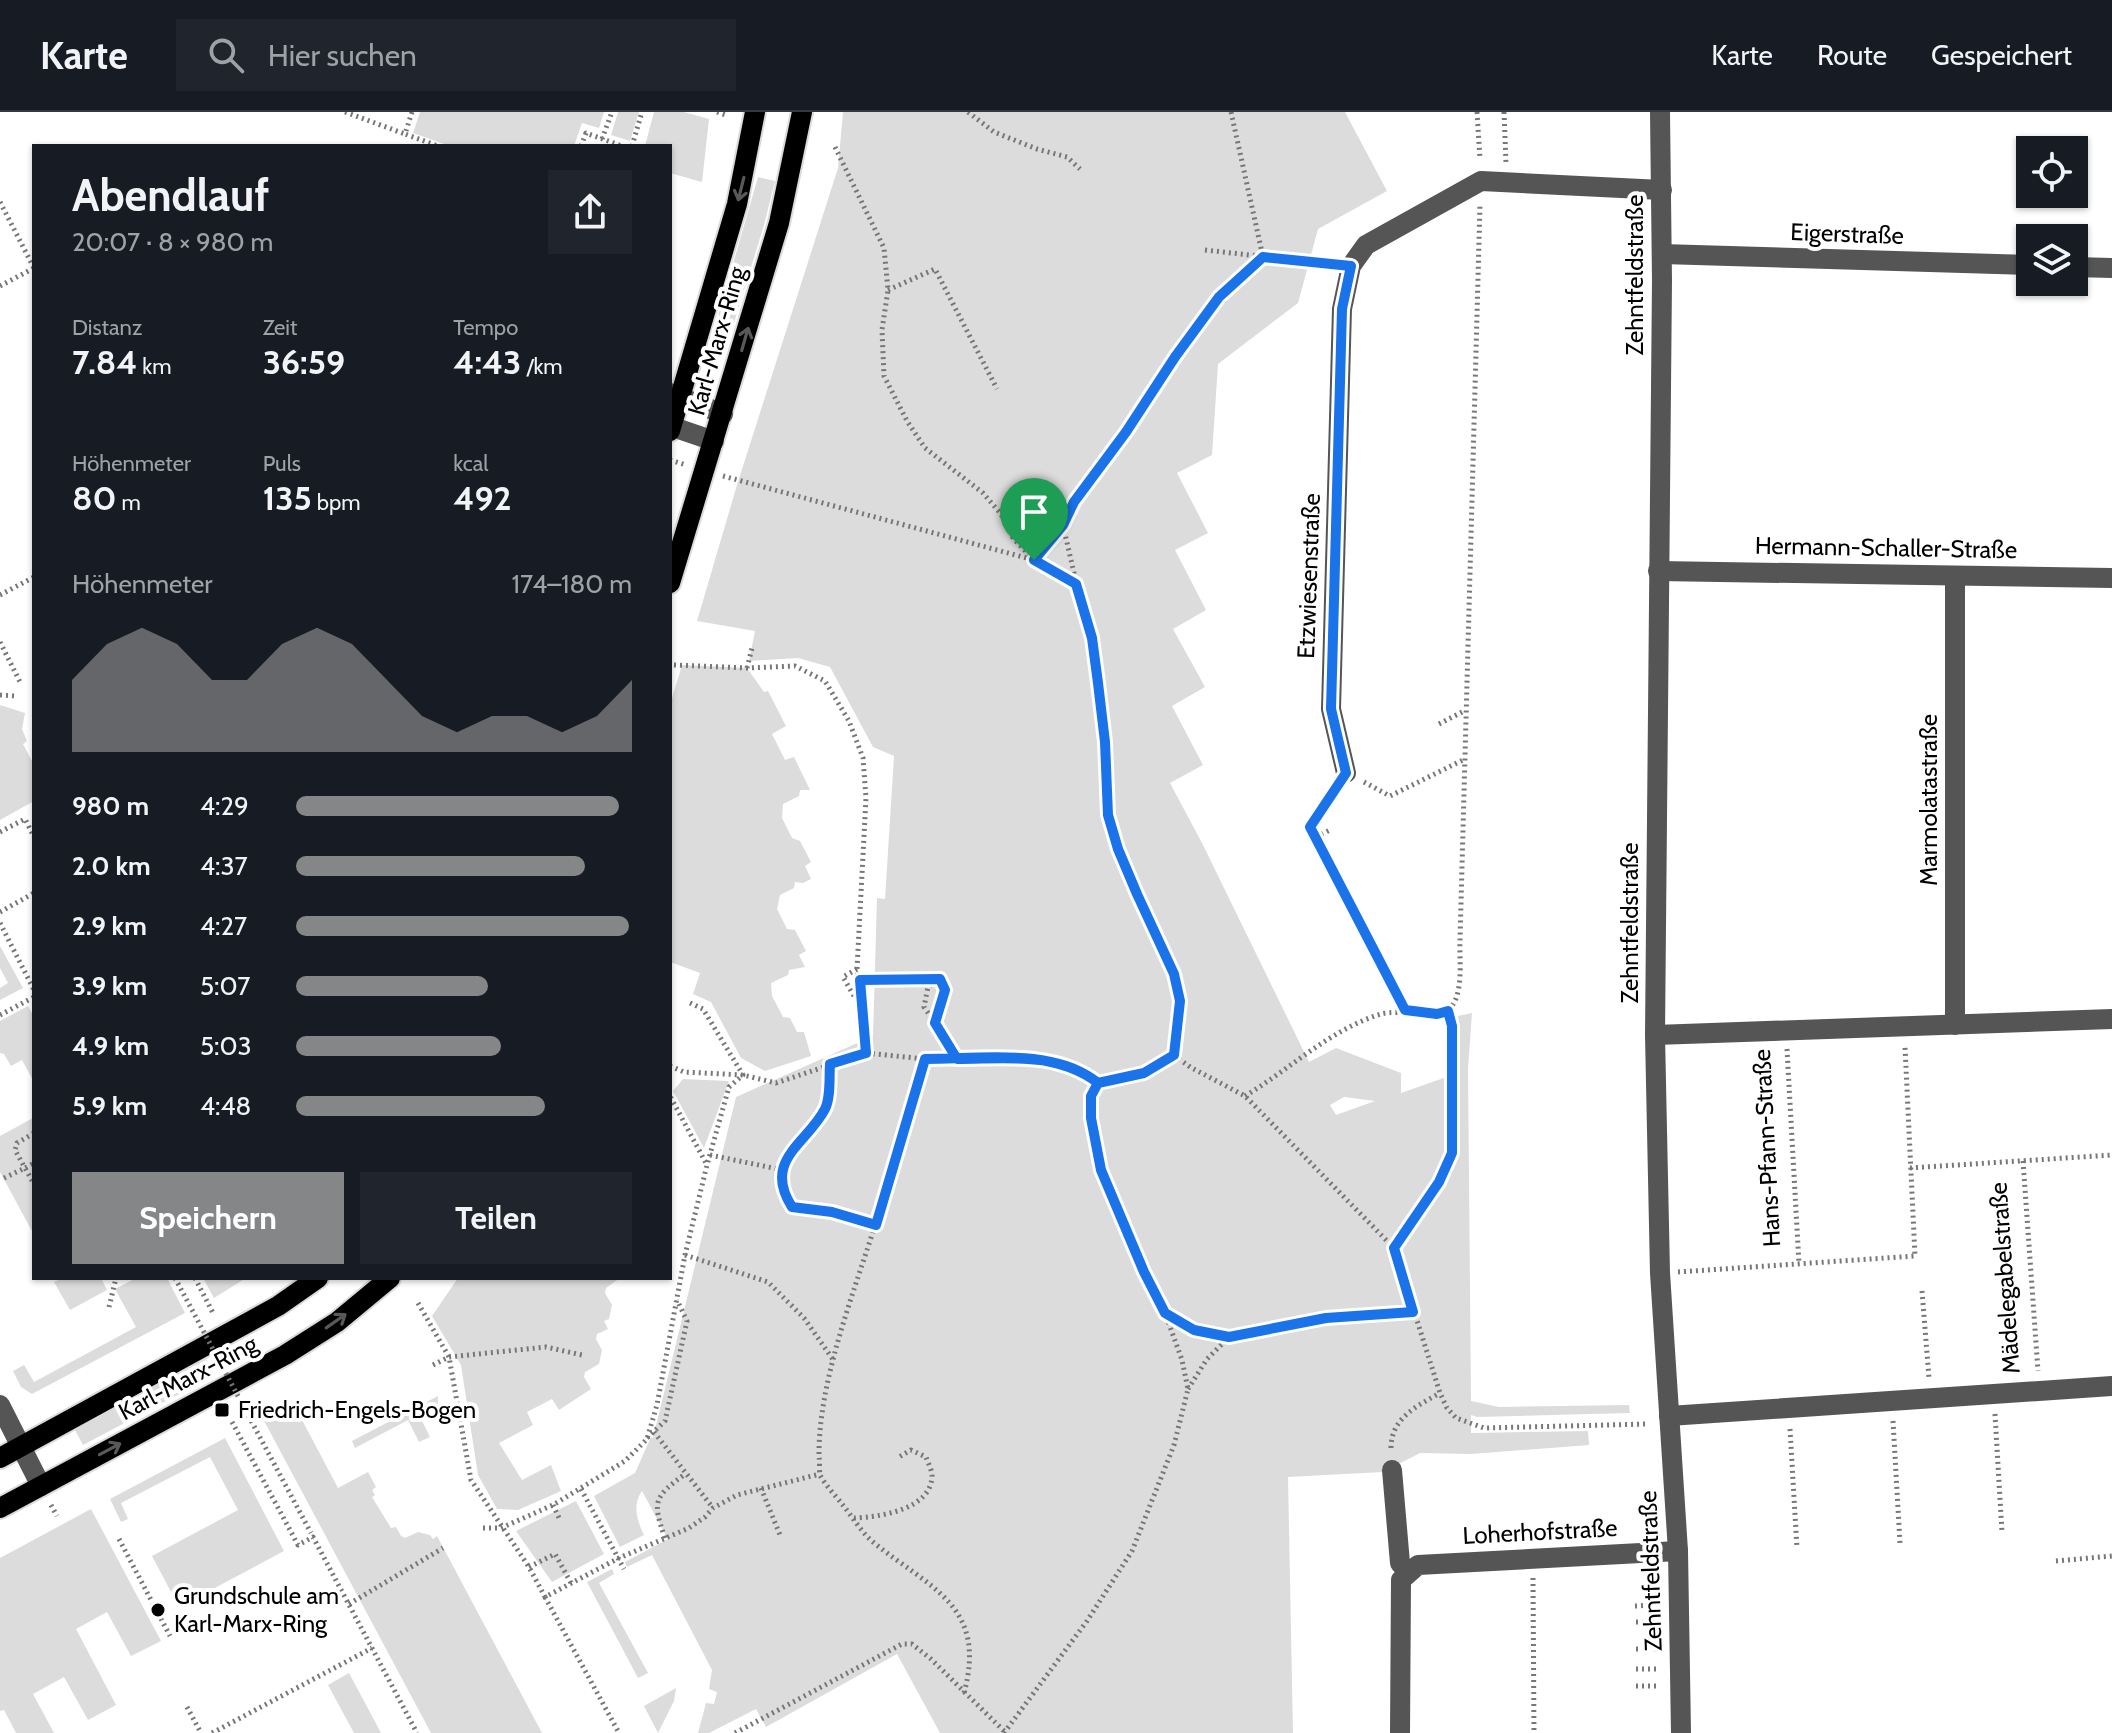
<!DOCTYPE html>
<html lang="de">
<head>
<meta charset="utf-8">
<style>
	:root { --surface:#171b24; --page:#20242c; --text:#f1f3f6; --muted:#9ea1a6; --line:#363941; --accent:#858687 }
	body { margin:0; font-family:Cabin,sans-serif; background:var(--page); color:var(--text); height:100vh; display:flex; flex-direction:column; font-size:30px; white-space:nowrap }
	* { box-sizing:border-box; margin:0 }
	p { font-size:26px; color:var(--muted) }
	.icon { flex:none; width:44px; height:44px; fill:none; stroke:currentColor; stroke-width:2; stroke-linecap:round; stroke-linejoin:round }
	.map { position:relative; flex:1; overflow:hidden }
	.side { position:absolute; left:32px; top:32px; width:640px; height:1136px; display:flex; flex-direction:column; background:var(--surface); border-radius:0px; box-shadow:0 2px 6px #0004 }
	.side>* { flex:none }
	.tools { position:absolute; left:2016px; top:24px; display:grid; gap:16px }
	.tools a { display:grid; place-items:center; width:72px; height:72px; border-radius:0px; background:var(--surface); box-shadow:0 2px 6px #0004; font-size:40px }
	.pin { position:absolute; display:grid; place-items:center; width:68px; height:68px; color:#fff; margin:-82px -34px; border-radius:50% 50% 50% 0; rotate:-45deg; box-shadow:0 0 8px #0007 }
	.pin .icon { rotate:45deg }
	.round { display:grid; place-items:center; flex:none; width:84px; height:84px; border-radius:0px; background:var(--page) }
	.overview { display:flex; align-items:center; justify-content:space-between; height:136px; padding:0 40px }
	h1 { font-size:44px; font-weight:700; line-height:60px }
	.figures { display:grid; grid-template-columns:repeat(3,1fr); gap:12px; height:136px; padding:8px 40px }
	.figures div { display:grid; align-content:center }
	.figures b { font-size:34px; font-weight:700 }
	.figures small { font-size:22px; font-weight:400 }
	.figures p { font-size:22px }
	.chart { height:224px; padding:16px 40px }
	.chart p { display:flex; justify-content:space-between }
	.chart svg { width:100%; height:144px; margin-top:8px; fill:var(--accent); opacity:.7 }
	.primary-button { display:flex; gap:16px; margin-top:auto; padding:16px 40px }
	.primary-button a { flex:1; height:92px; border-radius:0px; background:var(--accent); color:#fff; font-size:32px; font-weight:700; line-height:92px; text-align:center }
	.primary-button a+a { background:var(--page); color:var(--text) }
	ul { padding:0 40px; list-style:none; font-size:26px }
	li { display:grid; grid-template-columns:128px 96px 1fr; align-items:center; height:60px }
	li i { height:20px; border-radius:10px; background:var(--accent) }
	header { display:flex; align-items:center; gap:48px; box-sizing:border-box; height:112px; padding:0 40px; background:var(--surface); border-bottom:2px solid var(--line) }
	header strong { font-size:38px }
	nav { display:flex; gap:44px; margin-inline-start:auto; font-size:28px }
	.search { width:560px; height:72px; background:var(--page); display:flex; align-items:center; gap:20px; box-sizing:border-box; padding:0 28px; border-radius:0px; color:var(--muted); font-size:30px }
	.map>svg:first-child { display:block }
</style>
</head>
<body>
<header>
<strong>Karte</strong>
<div class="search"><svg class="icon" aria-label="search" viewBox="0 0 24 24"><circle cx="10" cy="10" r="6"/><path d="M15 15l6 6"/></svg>Hier suchen</div>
<nav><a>Karte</a><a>Route</a><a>Gespeichert</a></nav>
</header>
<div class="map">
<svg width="2112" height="1621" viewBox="0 0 2112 1621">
	<rect width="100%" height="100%" fill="#fff"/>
	<g fill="#dcdcdc" fill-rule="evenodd">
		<path d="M420,0h184l-5,16 -17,-5 -8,23h-124l-37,-13z"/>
		<path d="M618,0h21l-9,29 -19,-6z"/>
		<path d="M654,0h30l25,7 -7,63 -32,-9v-27h-25z"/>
		<path d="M843,0h502l42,79 -69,38 -20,74 -80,61 -6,91 -35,18 31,60 -33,17 31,60 -33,19 32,58 -33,19 31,59 -33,18 32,60 107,219 27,-14 65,25v20l54,-19 3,-58 14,-3 -4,56 3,332 28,6 130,-2 1,8 -153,4 -6,-2v18l117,-2 1,14 -118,9 -51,-1 -37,19 -95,5 5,256h-353l-43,-79 -131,73 -10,-18 -47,24h-11l8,-30 8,1 3,-12 -8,-3 3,-19 -60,-115 -25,12 -2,-5 43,-23 -26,-48c-10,14 -5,30 2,44l-24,12 -26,-51 41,-23 16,-36 2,1 83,-341 137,-61 4,-138 8,1 9,-143 -21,-9 -43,-80 -32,-9 -49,3 6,-30 -58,-10 40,-136 101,-317zM1344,985l31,4 -39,14 -6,-10z"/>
		<path d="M758,65l17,4 -11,44 -38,124 -16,-5z"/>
		<path d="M682,553l65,3 17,24 4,-1 18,35 -14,8 13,26 9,-3 16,33h-10l-1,6 -16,8 -1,14 10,20 8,3 11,21 -6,4 6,13 -8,4 -8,-1 -1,6 -14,7 -3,14 10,20 8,1 11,21 -7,4 6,12 -16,3 -1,5 -17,8 1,13 11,21 7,1 7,14h7l7,24 -46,15 -24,-13 -30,-56 -18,-8 7,-21 -30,-11v-257z"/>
		<path d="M0,593l25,8 -3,16 5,12 -4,3 11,21v36l-34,19z"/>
		<path d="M0,834l23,42 -23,12v-12l8,-5 -8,-15z"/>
		<path d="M28,894l6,11v65l-12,-22 -11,6 -7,-12 -4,-1v-32z"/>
		<path d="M683,967l46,2 -25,67 -31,-57z"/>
		<path d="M33,1006l1,111 -2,2 -32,-59v-36z"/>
		<path d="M63,1166h38l6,12 -37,20 -16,-28z"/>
		<path d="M136,1166h31l18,35 -153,81 -11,-7 -8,-16 11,-6 10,17 102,-55 -21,-38z"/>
		<path d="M203,1166h43l-32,20z"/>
		<path d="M458,1166h162l-14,10 -1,5 7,12 -3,14 -5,2 4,8 -11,5 -1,5 6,11 -3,14 -14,8 -1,5 7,12 -32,21 -7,-11 -25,13 6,13 -34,18 23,37 29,-15 10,26 -43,19 -21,-1 -19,-34 -17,-110 -29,-49z"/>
		<path d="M206,1247l9,16 -132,70 -8,-15z"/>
		<path d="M438,1284v12l-18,9 10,20 -11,5 -11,-22 -53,28 -3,-7z"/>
		<path d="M292,1289l46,87 30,-16 8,15 -4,3 3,5 -3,2 19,31 5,-1 5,9 4,2 13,-6 12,3 3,4 4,-3 105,197h-111l-169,-316z"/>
		<path d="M225,1326l59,113 -105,56 -27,-51 86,-46 -28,-53 -89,46 7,16 -7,3 -11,-23z"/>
		<path d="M576,1389l28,53 -52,28 -36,-51z"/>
		<path d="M91,1397l70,132 -30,15 -24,-44 -31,17 40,76 -28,15 -24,-43 -31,17 21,39h-38l-12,-23 -4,1v-153z"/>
		<path d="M612,1457l2,5 -15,9 49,90 -10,5 -51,-96z"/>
		<path d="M349,1561l32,60h-27l-26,-48z"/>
		<path d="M676,1576l-2,13 -16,32 -14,-27z"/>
	</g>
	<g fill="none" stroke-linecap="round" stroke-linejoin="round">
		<defs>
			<g id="major">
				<path d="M670,319l67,-227 18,-92"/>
				<path d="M670,471l109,-360 23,-111"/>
				<path d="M0,1346l278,-152 40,-28"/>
				<path d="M0,1396l285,-153 52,-33 53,-44"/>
			</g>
		</defs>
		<use href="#major" stroke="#dbdbdb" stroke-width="24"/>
		<g stroke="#777" stroke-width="5" stroke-dasharray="2 4" stroke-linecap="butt">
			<path d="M345,0l60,22"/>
			<path d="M412,0l-7,22 33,12"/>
			<path d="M717,0l9,3"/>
			<path d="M968,0l26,20 43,17 30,8 13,12"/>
			<path d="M1231,0l32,145"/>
			<path d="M1477,0l3,47"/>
			<path d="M1504,0l2,51"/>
			<path d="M602,27l10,-27"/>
			<path d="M581,34l5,-13 36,13"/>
			<path d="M632,34l10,-34"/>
			<path d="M835,35l49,101 4,42 -6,40 2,46 23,45 18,27 58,45 18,21 12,24 21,22 29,-35 11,-23 52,-70 49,-75 44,-60 44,-40"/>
			<path d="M0,90l34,66"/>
			<path d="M1205,138l125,14"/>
			<path d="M0,174l34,-18"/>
			<path d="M888,178l47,-21 62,120"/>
			<path d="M670,348l16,5"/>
			<path d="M723,364l311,84 41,23"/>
			<path d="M1063,413l16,70 13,43 13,104 3,73 10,34 19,45 37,80 6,27 -6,54"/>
			<path d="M0,483l34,-18"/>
			<path d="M0,530l20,40"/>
			<path d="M674,553l73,3 48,-2 30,15 24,40 14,37 3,40 -9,171 9,84"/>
			<path d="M747,556l5,-20"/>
			<path d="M0,583l16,1"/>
			<path d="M1439,612l25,-13"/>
			<path d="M1364,670l26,14 73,-36"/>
			<path d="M1334,679l-24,36 95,183"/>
			<path d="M0,720l25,-13 9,18"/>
			<path d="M1316,725l16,-8"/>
			<path d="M0,800l34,-19"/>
			<path d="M0,811l34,67"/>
			<path d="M857,857l-14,8 18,31"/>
			<path d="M860,868l80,-1 5,11 -10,33 22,35"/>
			<path d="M690,891l13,6 40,66 -14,12 -22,78"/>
			<path d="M0,903l34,-18"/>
			<path d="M935,911l-11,-16 4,-20 12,-8"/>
			<path d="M1787,937l12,215"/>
			<path d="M1174,943l16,12 55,29 149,152 46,145 7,15 9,10 28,10 164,-4"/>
			<path d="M925,947c-16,54 -32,109 -49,163 -22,71 -58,160 -57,235 1,5 0,13 1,18 5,10 16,21 22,29 10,12 19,28 31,38 56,46 115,63 91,151"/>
			<path d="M830,952c-1,13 1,34 -5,45 -18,35 -64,52 -33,98l40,5 44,13"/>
			<path d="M670,954l14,6 59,3 33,8 90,-30 59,6h121l36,11 16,13"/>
			<path d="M1245,984c45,-27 86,-67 136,-82 18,-5 57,4 66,-3 18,-13 12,-52 13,-71l20,-735"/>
			<path d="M34,1021l-17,10 -2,7 10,18 9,-5"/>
			<path d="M710,1043l73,15"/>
			<path d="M2023,1049l15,210"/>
			<path d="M1910,1056l202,-13"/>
			<path d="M4,1066l21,-10 9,16"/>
			<path d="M1394,1136l45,-66 13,-29v-127l-4,-15"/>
			<path d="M685,1143l83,27 36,36 30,43"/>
			<path d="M1678,1160l237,-16 -10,-209"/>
			<path d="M195,1166l18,35"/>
			<path d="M1922,1179l7,87"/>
			<path d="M418,1191l31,54 22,123 58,87 16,30 74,-39 70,-30 16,-11 8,-9 24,-13 83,-21"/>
			<path d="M109,1195l7,-29"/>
			<path d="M1167,1202l27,16 34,7"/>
			<path d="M433,1253l16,-8 97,-10 36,8"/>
			<path d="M1188,1277l19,-30 22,-22 97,-19 87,-6"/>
			<path d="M1995,1302l7,118"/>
			<path d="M1893,1309l7,122"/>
			<path d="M232,1310l66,123 15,-8 104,196"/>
			<path d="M1790,1317l7,119"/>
			<path d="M654,1320l59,76"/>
			<path d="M647,1326l18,-17 22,-100 -10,-21"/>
			<path d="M1391,1336c0,-30 26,-42 49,-55"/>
			<path d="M761,1376l19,47"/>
			<path d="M581,1377l43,80"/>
			<path d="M51,1393l6,11"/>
			<path d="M553,1393l7,15"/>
			<path d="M854,1406c25,-1 77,-8 78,-42 0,-6 -4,-13 -6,-19l-15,-7 -12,7"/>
			<path d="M483,1416h18l52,-23 72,-44 22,-22 10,-34 28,-150 22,-90 -37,-69"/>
			<path d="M665,1426c-13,-37 -11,-41 20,-64"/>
			<path d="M119,1427l51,97"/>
			<path d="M2056,1449l56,-5"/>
			<path d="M529,1455l26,-13 16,29"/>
			<path d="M1533,1466l1,155"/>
			<path d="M545,1485l74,136"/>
			<path d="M349,1492l94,-56"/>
			<path d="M1635,1494l21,-1"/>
			<path d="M1636,1510h20"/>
			<path d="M1636,1537h21"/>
			<path d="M1636,1557h21"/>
			<path d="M1636,1574h20"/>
			<path d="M187,1595l14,26"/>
			<path d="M212,1621l160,-85"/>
			<path d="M735,1621l167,-89h10l19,15 73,72"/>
			<path d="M1004,1621l83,-112 45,-70 42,-106 14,-56 -6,-29 -17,-47 -21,-41 -43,-102 -10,-52v-22l7,-13 46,-10 30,-18"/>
		</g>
		<g stroke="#555" stroke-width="20">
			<path d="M1660,0l2,168 -7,755 5,238 18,278 3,182"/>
			<path d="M1662,142l368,11"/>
			<path d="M2074,155l38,1"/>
			<path d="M670,281l53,21"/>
			<path d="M670,314l44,15"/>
			<path d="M1658,459l454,7"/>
			<path d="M1346,661l-15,-64 11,-400 9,-43 15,-21 115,-64 181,9"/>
			<path d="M1955,913v-449"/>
			<path d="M1655,923l457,-16"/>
			<path d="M0,1293l41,81"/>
			<path d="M1669,1304l443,-30"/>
			<path d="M1392,1358l8,93 8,9"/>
			<path d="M1400,1621l1,-153 17,-15 260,-14"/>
		</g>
		<use href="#major" stroke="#000" stroke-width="20"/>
		<path stroke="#777" stroke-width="5" stroke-dasharray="2 4" stroke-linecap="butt" d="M175,1166l136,255"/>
	</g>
	<defs><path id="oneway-shaft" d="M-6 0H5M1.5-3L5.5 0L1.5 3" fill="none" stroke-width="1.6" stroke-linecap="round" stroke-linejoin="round" transform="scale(2)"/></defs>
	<g stroke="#595959">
		<use href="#oneway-shaft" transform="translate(741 77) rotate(104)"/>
		<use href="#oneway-shaft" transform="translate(745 227) rotate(-74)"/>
		<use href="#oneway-shaft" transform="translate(336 1209) rotate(-35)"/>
		<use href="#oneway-shaft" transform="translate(110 1337) rotate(-28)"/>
	</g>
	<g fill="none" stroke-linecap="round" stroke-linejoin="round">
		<defs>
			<path id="route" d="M1034,448l42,24 16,54 6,45 7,59 3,73 10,34 19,45 37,80 6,27 -6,54 -30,18 -46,10c-45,-36 -117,-24 -173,-24l-49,166 -44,-13 -40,-5c-30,-47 15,-63 33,-98 6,-12 4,-32 5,-45l36,-11 -6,-73 80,-1 5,11 -10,33 22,36c49,0 101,-8 141,24l-7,13v22l10,52 43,102 21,41 29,17 35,7 97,-19 87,-6 -19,-64 45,-66 13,-29v-127l-4,-15 -11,3 -32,-4 -95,-183 36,-54 -15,-64 11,-400 9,-43 -88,-9 -44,40 -44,60 -49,75 -52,70 -11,23 -29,35"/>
		</defs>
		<use href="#route" stroke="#fff" stroke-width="16"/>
		<use href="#route" stroke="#1a73e8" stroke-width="10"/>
	</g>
	<g fill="#000" stroke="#fff" stroke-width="3">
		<rect x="214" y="1290" width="16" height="16" rx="4"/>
		<circle cx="158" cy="1498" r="8"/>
	</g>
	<g text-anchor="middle" stroke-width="8" stroke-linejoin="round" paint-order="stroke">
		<g font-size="24" fill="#000" stroke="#fff">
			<text transform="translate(1847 122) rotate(2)" y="8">Eigerstraße</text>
			<text transform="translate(1635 163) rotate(-90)" y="8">Zehntfeldstraße</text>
			<text transform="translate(717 229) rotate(-74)" y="8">Karl-Marx-Ring</text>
			<text transform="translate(1886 436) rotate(1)" y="8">Hermann-Schaller-Straße</text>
			<text transform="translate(1309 464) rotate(-88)" y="8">Etzwiesenstraße</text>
			<text transform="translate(1929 688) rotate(-90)" y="8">Marmolatastraße</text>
			<text transform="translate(1630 811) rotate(-90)" y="8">Zehntfeldstraße</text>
			<text transform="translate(1767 1036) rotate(-93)" y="8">Hans-Pfann-Straße</text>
			<text transform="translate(2005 1166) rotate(-94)" y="8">Mädelegabelstraße</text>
			<text transform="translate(188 1266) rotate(-28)" y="8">Karl-Marx-Ring</text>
			<text transform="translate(1540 1420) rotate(-3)" y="8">Loherhofstraße</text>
			<text transform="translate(1651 1459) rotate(-92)" y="8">Zehntfeldstraße</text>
		</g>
		<g font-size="24" fill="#000" stroke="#fff" text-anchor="start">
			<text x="238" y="1306">Friedrich-Engels-Bogen</text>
			<text x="174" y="1492">Grundschule am<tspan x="174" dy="28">Karl-Marx-Ring</tspan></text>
		</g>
	</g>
</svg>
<div class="tools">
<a><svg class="icon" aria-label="locate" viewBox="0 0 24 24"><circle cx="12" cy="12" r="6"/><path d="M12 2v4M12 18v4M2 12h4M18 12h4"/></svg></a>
<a><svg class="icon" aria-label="layers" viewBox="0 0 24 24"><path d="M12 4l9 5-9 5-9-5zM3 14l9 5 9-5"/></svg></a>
</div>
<div class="pin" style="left:1034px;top:448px;background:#1e9e55"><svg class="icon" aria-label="arrive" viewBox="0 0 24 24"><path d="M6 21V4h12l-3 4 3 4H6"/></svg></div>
<section class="side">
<div class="overview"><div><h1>Abendlauf</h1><p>20:07 · 8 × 980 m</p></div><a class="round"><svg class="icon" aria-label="share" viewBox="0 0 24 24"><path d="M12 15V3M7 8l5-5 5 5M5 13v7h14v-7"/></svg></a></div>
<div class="figures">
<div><p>Distanz</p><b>7.84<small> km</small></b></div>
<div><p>Zeit</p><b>36:59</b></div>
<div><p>Tempo</p><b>4:43<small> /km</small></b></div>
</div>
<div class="figures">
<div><p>Höhenmeter</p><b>80<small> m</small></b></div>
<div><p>Puls</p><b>135<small> bpm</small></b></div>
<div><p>kcal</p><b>492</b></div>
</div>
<div class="chart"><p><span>Höhenmeter</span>174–180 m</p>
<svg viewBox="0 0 160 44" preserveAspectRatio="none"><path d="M0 44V22L10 11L20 6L30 11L40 22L50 22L60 11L70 6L80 11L90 22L100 33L110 38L120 33L130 33L140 38L150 33L160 22V44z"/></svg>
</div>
<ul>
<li><b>980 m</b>4:29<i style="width:96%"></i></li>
<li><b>2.0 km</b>4:37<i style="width:86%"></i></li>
<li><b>2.9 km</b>4:27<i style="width:99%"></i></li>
<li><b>3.9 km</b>5:07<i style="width:57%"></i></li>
<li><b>4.9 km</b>5:03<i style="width:61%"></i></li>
<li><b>5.9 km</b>4:48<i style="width:74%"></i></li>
</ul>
<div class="primary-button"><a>Speichern</a><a>Teilen</a></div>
</section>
</div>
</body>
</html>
